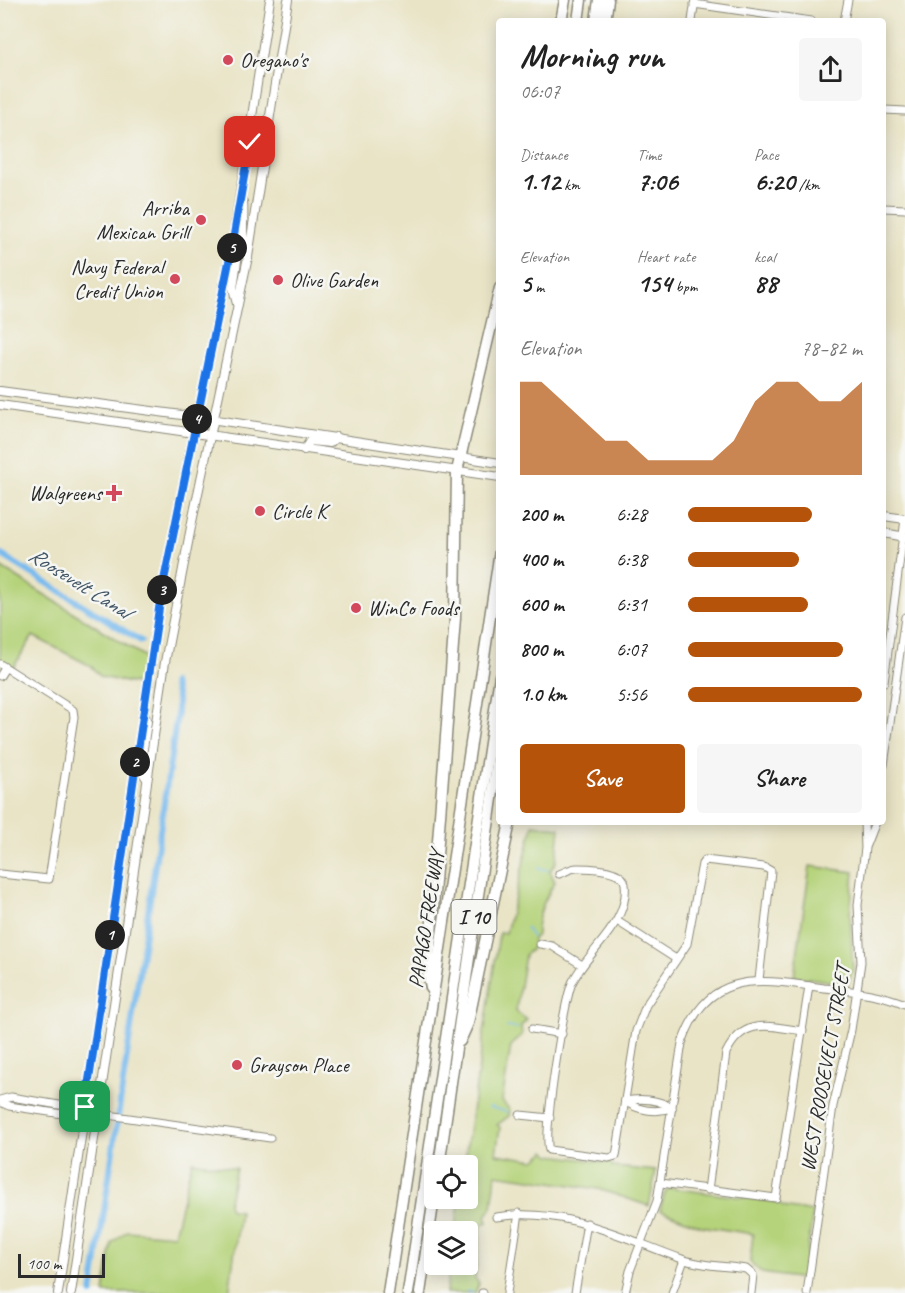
<!DOCTYPE html>
<html lang="en">
<head>
<meta charset="utf-8">
<style>
	:root { --surface:#fff; --page:#f6f6f6; --text:#222; --muted:#767676; --accent:#b45309 }
	body { margin:0; font-family:Caveat,sans-serif; background:var(--page); color:var(--text); height:100vh; display:flex; flex-direction:column; font-size:22px; white-space:nowrap }
	* { box-sizing:border-box; margin:0 }
	p { font-size:20px; color:var(--muted) }
	.icon { flex:none; width:33px; height:33px; fill:none; stroke:currentColor; stroke-width:2; stroke-linecap:round; stroke-linejoin:round }
	.map { position:relative; flex:1; overflow:hidden }
	.panel { position:absolute; left:496px; top:18px; width:390px; height:807px; display:flex; flex-direction:column; background:var(--surface); border-radius:6px; box-shadow:0 3px 15px #0003 }
	.panel>* { flex:none }
	.tools { position:absolute; left:424px; top:1155px; display:grid; gap:12px }
	.tools a { display:grid; place-items:center; width:54px; height:54px; border-radius:6px; background:var(--surface); box-shadow:0 3px 15px #0003; font-size:30px }
	.scale { position:absolute; left:18px; bottom:15px; width:87px; box-sizing:border-box; padding-left:6px; border:3px solid #2b2b2b; border-top:0; font-size:16px; line-height:21px; white-space:nowrap; color:#2b2b2b; -webkit-text-stroke:4px #f6f6f2; paint-order:stroke }
	.pin { position:absolute; display:grid; place-items:center; width:51px; height:51px; color:#fff; margin:-26px; border-radius:12px; box-shadow:0 3px 9px #0006 }
	.km { position:absolute; width:30px; height:30px; margin:-15px; border-radius:50%; background:#222; color:#fff; font-size:16px; line-height:30px; text-align:center }
	.round { display:grid; place-items:center; flex:none; width:63px; height:63px; border-radius:6px; background:var(--page) }
	.headline { display:flex; align-items:center; justify-content:space-between; height:102px; padding:0 24px }
	h1 { font-size:33px; font-weight:600; line-height:45px }
	.figures { display:grid; grid-template-columns:repeat(3,1fr); gap:9px; height:102px; padding:6px 24px }
	.figures div { display:grid; align-content:center }
	.figures b { font-size:26px; font-weight:600 }
	.figures small { font-size:16px; font-weight:400 }
	.figures p { font-size:16px }
	.chart { height:168px; padding:12px 24px }
	.chart p { display:flex; justify-content:space-between }
	.chart svg { width:100%; height:108px; margin-top:6px; fill:var(--accent); opacity:.7 }
	.primary-button { display:flex; gap:12px; margin-top:auto; padding:12px 24px }
	.primary-button a { flex:1; height:69px; border-radius:6px; background:var(--accent); color:#fff; font-size:24px; font-weight:600; line-height:69px; text-align:center }
	.primary-button a+a { background:var(--page); color:var(--text) }
	ul { padding:0 24px; list-style:none; font-size:20px }
	li { display:grid; grid-template-columns:96px 72px 1fr; align-items:center; height:45px }
	li i { height:15px; border-radius:8px; background:var(--accent) }
	.map>svg:first-child { display:block }
</style>
</head>
<body>
<div class="map">
<svg width="905" height="1293" viewBox="0 0 905 1293">
	<rect width="100%" height="100%" fill="#f6f6f2"/>
	<filter id="ink" filterUnits="userSpaceOnUse"><feTurbulence type="fractalNoise" baseFrequency=".0167" numOctaves="2"/><feDisplacementMap in="SourceGraphic" scale="12" xChannelSelector="R" yChannelSelector="G"/><feConvolveMatrix kernelMatrix="1 2 1 2 8 2 1 2 1" color-interpolation-filters="sRGB"/></filter>
	<filter id="wash" filterUnits="userSpaceOnUse"><feTurbulence type="fractalNoise" baseFrequency=".008" numOctaves="4" result="noise"/><feDisplacementMap in="SourceGraphic" scale="24" xChannelSelector="R" yChannelSelector="G"/><feGaussianBlur stdDeviation="1.35" result="paint"/><feColorMatrix in="noise" values="0 0 0 0 0 0 0 0 0 0 0 0 0 0 0 0 0 1.4 0 .05"/><feComposite in="paint" operator="in"/></filter>
	<g filter="url(#wash)">
		<rect width="100%" height="100%" fill="#e9e4c6"/>
		<g fill="#b5d37a" stroke="#707f52" stroke-width="1.5">
			<path d="M0,567l145,90 -4,28 -40,-8 -10,-11 -58,-30 -20,32 -13,-8z"/>
			<path d="M533,825l27,3 -4,34 -6,9 5,11c-10,16 -19,34 -18,53l-4,4 -1,10 -7,6 -9,56 11,9 -6,6 1,9 -11,11 -9,55 8,9 -1,6 -12,9 3,2 -4,27 39,6 11,-9 5,4 60,8 2,4 43,4 -7,35 -50,-17 -103,-15 -4,33 -6,9 2,6 -6,2 -7,54 4,6 -4,9h-29l4,-28 18,-1v-32l-13,-1 5,-32 8,-1v-32l-4,-1 34,-224 2,-9 6,1z"/>
			<path d="M810,866l44,6 -4,42 3,56 -5,14 -54,-8z"/>
			<path d="M192,1161l44,7 -8,37 3,5 9,1 -11,82h-125l8,-50 15,-12 47,4z"/>
			<path d="M670,1188l107,14 6,5 30,5 -10,67 -41,-6 -12,-11 3,-28 -52,-8 -41,-16 5,-18z"/>
		</g>
		<g fill="none" stroke-linecap="round" stroke-linejoin="round">
			<g stroke="#79bbef" stroke-width="1.5">
				<path d="M538,868l10,2"/>
				<path d="M526,928l6,9"/>
				<path d="M507,1027l11,1"/>
				<path d="M489,1107l18,5"/>
				<path d="M466,1291l7,1"/>
			</g>
			<g stroke="#79bbef" stroke-width="6">
				<path d="M0,554l141,87"/>
				<path d="M92,1293l85,-578v-17l-4,-15"/>
			</g>
		</g>
	</g>
	<g filter="url(#ink)">
		<g fill="none" stroke-linecap="round" stroke-linejoin="round">
			<defs>
				<g id="minor">
					<path d="M694,4l117,17"/>
					<path d="M692,21l3,-21"/>
					<path d="M844,21l4,-21"/>
					<path d="M884,110l21,1"/>
					<path d="M884,208l21,1"/>
					<path d="M0,664l73,46 1,7 -25,162 -49,-5"/>
					<path d="M0,676l5,-8"/>
					<path d="M884,682l21,-163"/>
					<path d="M884,765l21,-148"/>
					<path d="M866,845l9,-23"/>
					<path d="M559,874c6,-2 12,-6 18,-6 12,0 47,1 48,16 5,39 -38,67 -53,99 -8,19 -29,149 -23,167l60,8 7,-2 20,-125 10,-26 41,-61 15,-80 3,-4 59,7 7,4 -12,109"/>
					<path d="M617,921l59,38"/>
					<path d="M540,944l12,2 30,19"/>
					<path d="M532,1029l30,5"/>
					<path d="M0,1100l11,-3 78,13"/>
					<path d="M625,1101c13,10 31,12 47,7"/>
					<path d="M625,1101c15,-3 33,-2 47,7"/>
					<path d="M0,1102l9,4 74,11 25,-2 162,23"/>
					<path d="M520,1115l30,3"/>
					<path d="M661,1183l115,15 33,-212"/>
					<path d="M708,1190l18,-137c18,-36 42,-27 77,-22"/>
					<path d="M496,1217c66,-11 125,20 186,42 19,7 43,7 64,10l7,6 -2,18"/>
					<path d="M482,1293h1"/>
					<path d="M507,1293l12,-80"/>
					<path d="M575,1293l12,-70"/>
					<path d="M625,1293l5,-22 27,-70 25,-158c26,-75 77,-64 142,-55 28,3 55,5 81,16"/>
					<path d="M672,1293l12,-33"/>
					<path d="M807,1293l26,-187 18,-76 10,-68 -3,-57 7,-57 -1,-26"/>
				</g>
				<g id="major">
					<path d="M243,202c2,14 -4,47 5,55"/>
					<path d="M231,252l6,9 -4,27 4,16"/>
					<path d="M0,391l197,26 303,46"/>
					<path d="M0,405l500,72"/>
					<path d="M304,450l6,-9 20,2 6,-6"/>
					<path d="M884,516l21,3"/>
					<path d="M884,533l21,4"/>
					<path d="M143,712l4,10 -7,47 7,10"/>
					<path d="M58,1293l103,-698 70,-343 39,-252"/>
					<path d="M71,1293l94,-631 27,-140 56,-265 40,-257"/>
				</g>
				<g id="highway">
					<path d="M561,21l4,-21"/>
					<path d="M578,21l3,-21"/>
					<path d="M596,21l3,-21"/>
					<path d="M605,21l3,-21"/>
					<path d="M431,988l-3,-15 27,-355 2,-147 43,-183"/>
					<path d="M460,1041l8,-18 42,-201"/>
					<path d="M439,1166l61,-423"/>
					<path d="M388,1293l112,-742"/>
					<path d="M408,1293l92,-617"/>
					<path d="M420,1293l15,-102"/>
				</g>
			</defs>
			<use href="#minor" stroke="#8a8878" stroke-width="9"/>
			<use href="#major" stroke="#8a8878" stroke-width="10"/>
			<use href="#highway" stroke="#8a8878" stroke-width="13"/>
			<use href="#minor" stroke="#fff" stroke-width="7"/>
			<use href="#major" stroke="#fff" stroke-width="8"/>
			<use href="#highway" stroke="#fff" stroke-width="10"/>
		</g>
	</g>
	<g fill="none" stroke-linecap="round" stroke-linejoin="round" filter="url(#ink)">
		<defs>
			<path id="route" d="M85,1107l76,-512 70,-343 19,-110"/>
		</defs>
		<use href="#route" stroke="#fff" stroke-width="12"/>
		<use href="#route" stroke="#1a73e8" stroke-width="8"/>
	</g>
	<g fill="#d1495b" stroke="#f6f6f2" stroke-width="2">
		<circle cx="228" cy="60" r="6"/>
		<circle cx="201" cy="220" r="6"/>
		<circle cx="175" cy="279" r="6"/>
		<circle cx="278" cy="280" r="6"/>
		<path d="M111 484h6v6h6v6h-6v6h-6v-6h-6v-6h6z"/>
		<circle cx="260" cy="511" r="6"/>
		<circle cx="356" cy="608" r="6"/>
		<circle cx="237" cy="1065" r="6"/>
	</g>
	<g text-anchor="middle" stroke-width="5" stroke-linejoin="round" paint-order="stroke">
		<rect fill="#f6f6f2" stroke="#686867" stroke-width="1.5" x="451.5" y="900" width="45" height="34" rx="4.5"/>
		<g font-size="20" font-weight="bold" fill="#2b2b2b">
			<text x="474" y="924">I 10</text>
		</g>
		<g font-size="21" fill="#2b2b2b" stroke="#f6f6f2" text-anchor="start">
			<text x="240" y="67">Oregano's</text>
			<text x="189" y="215" text-anchor="end">Arriba<tspan x="189" dy="24">Mexican Grill</tspan></text>
			<text x="163" y="274" text-anchor="end">Navy Federal<tspan x="163" dy="24">Credit Union</tspan></text>
			<text x="290" y="287">Olive Garden</text>
			<text x="102" y="500" text-anchor="end">Walgreens</text>
			<text x="272" y="518">Circle K</text>
			<text x="368" y="615">WinCo Foods</text>
			<text x="249" y="1072">Grayson Place</text>
		</g>
		<g font-size="21" fill="#2b2b2b" stroke="#f6f6f2">
			<text transform="translate(426 919) rotate(-81)" y="7">PAPAGO FREEWAY</text>
			<text transform="translate(825 1068) rotate(-80)" y="7">WEST ROOSEVELT STREET</text>
		</g>
		<g font-size="22" font-style="italic" fill="#425666" stroke="#f6f6f2">
			<text transform="translate(80 582) rotate(32)" y="8">Roosevelt Canal</text>
		</g>
	</g>
</svg>
<div class="tools">
<a><svg class="icon" aria-label="locate" viewBox="0 0 24 24"><circle cx="12" cy="12" r="6"/><path d="M12 2v4M12 18v4M2 12h4M18 12h4"/></svg></a>
<a><svg class="icon" aria-label="layers" viewBox="0 0 24 24"><path d="M12 4l9 5-9 5-9-5zM3 14l9 5 9-5"/></svg></a>
</div>
<div class="scale">100 m</div>
<div class="pin" style="left:85px;top:1107px;background:#1e9e55"><svg class="icon" aria-label="arrive" viewBox="0 0 24 24"><path d="M6 21V4h12l-3 4 3 4H6"/></svg></div>
<div class="pin" style="left:250px;top:142px;background:#d93025"><svg class="icon" aria-label="check" viewBox="0 0 24 24"><path d="M5 12l5 5 9-10"/></svg></div>
<b class="km" style="left:110px;top:935px">1</b>
<b class="km" style="left:135px;top:762px">2</b>
<b class="km" style="left:162px;top:590px">3</b>
<b class="km" style="left:197px;top:419px">4</b>
<b class="km" style="left:232px;top:248px">5</b>
<section class="panel">
<div class="headline"><div><h1>Morning run</h1><p>06:07</p></div><a class="round"><svg class="icon" aria-label="share" viewBox="0 0 24 24"><path d="M12 15V3M7 8l5-5 5 5M5 13v7h14v-7"/></svg></a></div>
<div class="figures">
<div><p>Distance</p><b>1.12<small> km</small></b></div>
<div><p>Time</p><b>7:06</b></div>
<div><p>Pace</p><b>6:20<small> /km</small></b></div>
</div>
<div class="figures">
<div><p>Elevation</p><b>5<small> m</small></b></div>
<div><p>Heart rate</p><b>154<small> bpm</small></b></div>
<div><p>kcal</p><b>88</b></div>
</div>
<div class="chart"><p><span>Elevation</span>78–82 m</p>
<svg viewBox="0 0 160 44" preserveAspectRatio="none"><path d="M0 44V6L10 6L20 14L30 22L40 30L50 30L60 38L70 38L80 38L90 38L100 30L110 14L120 6L130 6L140 14L150 14L160 6V44z"/></svg>
</div>
<ul>
<li><b>200 m</b>6:28<i style="width:71%"></i></li>
<li><b>400 m</b>6:38<i style="width:64%"></i></li>
<li><b>600 m</b>6:31<i style="width:69%"></i></li>
<li><b>800 m</b>6:07<i style="width:89%"></i></li>
<li><b>1.0 km</b>5:56<i style="width:100%"></i></li>
</ul>
<div class="primary-button"><a>Save</a><a>Share</a></div>
</section>
</div>
</body>
</html>
